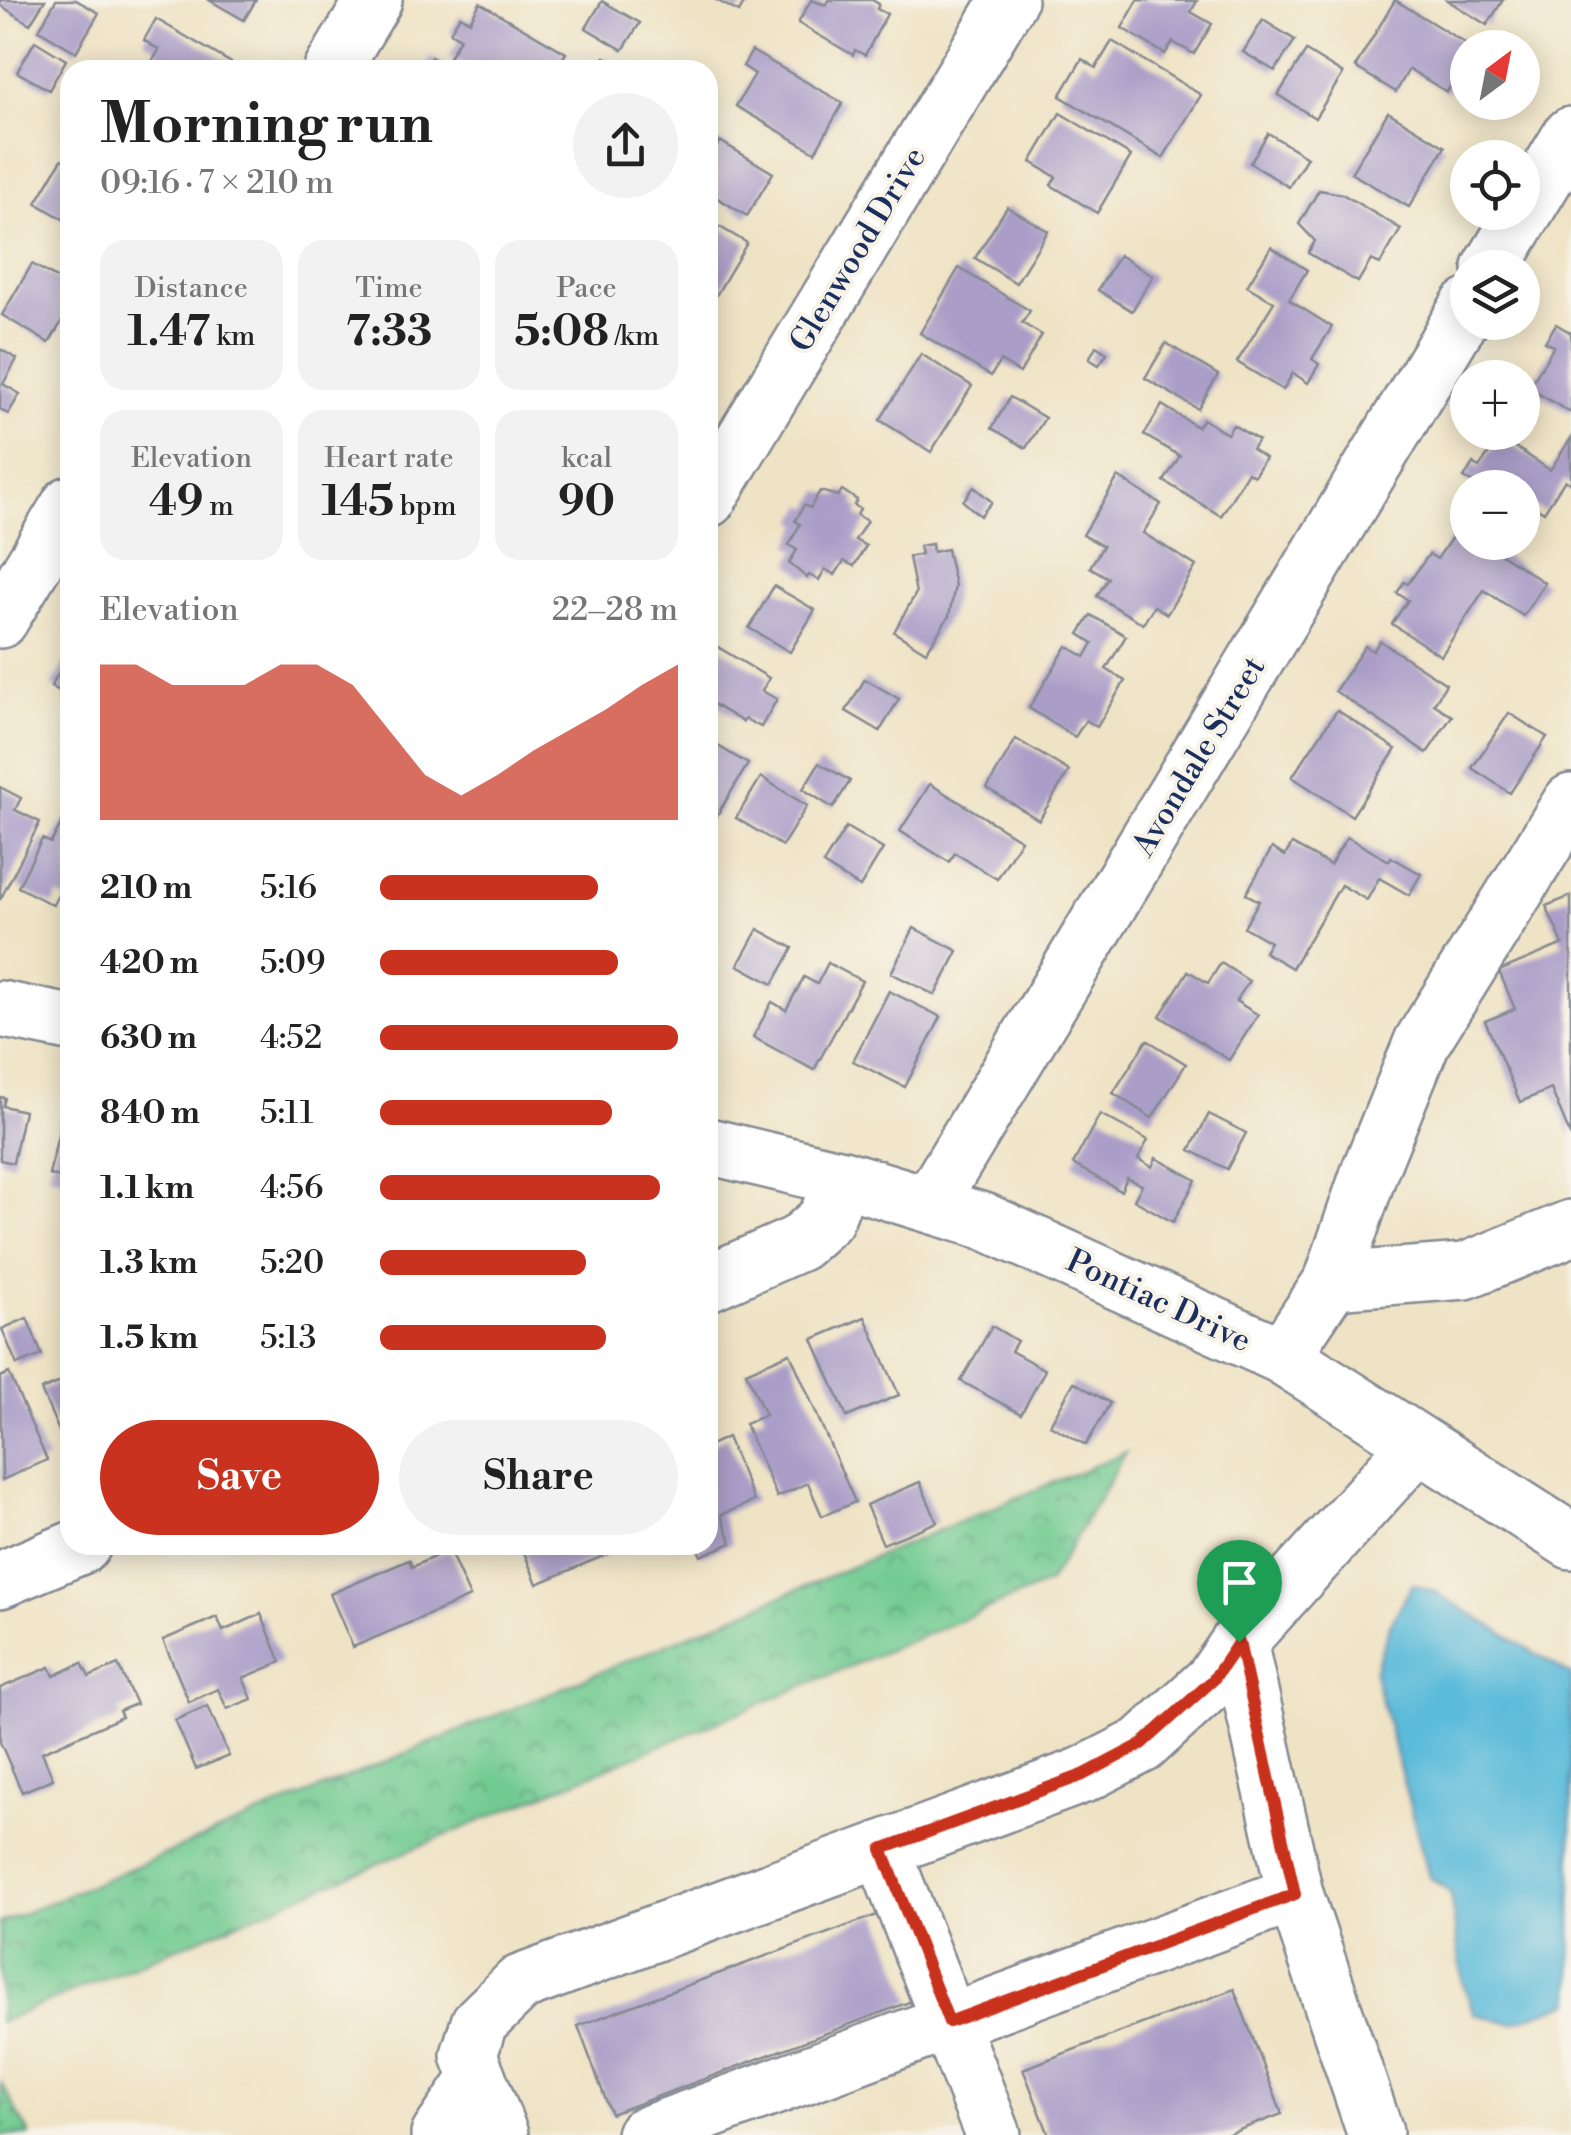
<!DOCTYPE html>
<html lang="en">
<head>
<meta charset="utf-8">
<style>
	:root { --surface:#fff; --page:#f2f2f2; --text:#222; --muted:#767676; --accent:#c8321e }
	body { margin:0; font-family:"Libre Bodoni",serif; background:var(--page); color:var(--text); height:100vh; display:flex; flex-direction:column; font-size:38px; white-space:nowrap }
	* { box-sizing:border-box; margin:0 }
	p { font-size:32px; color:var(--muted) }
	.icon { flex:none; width:55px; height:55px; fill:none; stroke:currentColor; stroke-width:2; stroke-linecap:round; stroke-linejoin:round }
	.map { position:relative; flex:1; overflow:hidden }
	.side { position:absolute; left:60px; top:60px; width:658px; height:1495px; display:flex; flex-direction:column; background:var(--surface); border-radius:30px; box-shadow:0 5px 25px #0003 }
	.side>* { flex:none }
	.needle { width:65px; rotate:32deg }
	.controls { position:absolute; left:1450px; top:30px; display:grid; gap:20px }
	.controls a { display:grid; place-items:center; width:90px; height:90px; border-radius:50%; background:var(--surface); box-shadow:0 5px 25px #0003; font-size:50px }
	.pin { position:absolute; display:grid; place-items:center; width:85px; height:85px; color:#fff; margin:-102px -42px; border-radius:50% 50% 50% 0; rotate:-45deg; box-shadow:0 0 10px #0007 }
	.pin .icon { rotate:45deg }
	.round { display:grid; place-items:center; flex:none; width:105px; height:105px; border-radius:52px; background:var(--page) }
	.headline { display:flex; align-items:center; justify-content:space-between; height:170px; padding:0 40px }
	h1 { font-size:55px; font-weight:700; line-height:75px }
	.figures { display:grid; grid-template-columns:repeat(3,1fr); gap:15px; height:170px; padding:10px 40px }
	.figures div { display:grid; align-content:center; border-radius:25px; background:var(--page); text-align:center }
	.figures b { font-size:42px; font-weight:700 }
	.figures small { font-size:28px; font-weight:400 }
	.figures p { font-size:28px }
	.chart { height:280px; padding:20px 40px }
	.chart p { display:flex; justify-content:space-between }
	.chart svg { width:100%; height:180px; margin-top:10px; fill:var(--accent); opacity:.7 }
	.primary-button { display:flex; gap:20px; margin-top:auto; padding:20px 40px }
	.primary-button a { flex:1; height:115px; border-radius:60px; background:var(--accent); color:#fff; font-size:40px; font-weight:700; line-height:115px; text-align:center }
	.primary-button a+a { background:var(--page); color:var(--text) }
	ul { padding:0 40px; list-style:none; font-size:32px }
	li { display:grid; grid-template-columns:160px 120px 1fr; align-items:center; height:75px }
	li i { height:25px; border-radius:12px; background:var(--accent) }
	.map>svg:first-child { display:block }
</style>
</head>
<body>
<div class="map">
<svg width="1571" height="2135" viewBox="0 0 1571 2135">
	<defs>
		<pattern id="grass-dots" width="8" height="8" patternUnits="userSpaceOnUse" patternTransform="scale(2.5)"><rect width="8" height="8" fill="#71cb91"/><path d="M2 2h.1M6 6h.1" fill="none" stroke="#5ca57a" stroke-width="1.8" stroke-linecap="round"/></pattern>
		<pattern id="park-crowns" width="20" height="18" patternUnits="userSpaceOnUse" patternTransform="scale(2.5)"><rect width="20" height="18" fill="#71cb91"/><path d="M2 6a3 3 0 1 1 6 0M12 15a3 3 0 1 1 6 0" fill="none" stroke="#5ca57a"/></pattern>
	</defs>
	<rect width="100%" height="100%" fill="#f7f3e8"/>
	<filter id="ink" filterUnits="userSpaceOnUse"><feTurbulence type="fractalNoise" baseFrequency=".01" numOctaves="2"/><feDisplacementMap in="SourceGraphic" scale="20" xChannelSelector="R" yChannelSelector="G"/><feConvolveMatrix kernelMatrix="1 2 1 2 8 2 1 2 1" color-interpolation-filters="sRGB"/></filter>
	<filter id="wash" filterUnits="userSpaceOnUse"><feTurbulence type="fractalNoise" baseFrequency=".0048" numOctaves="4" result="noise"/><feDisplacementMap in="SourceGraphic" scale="40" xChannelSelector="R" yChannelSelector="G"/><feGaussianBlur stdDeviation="2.25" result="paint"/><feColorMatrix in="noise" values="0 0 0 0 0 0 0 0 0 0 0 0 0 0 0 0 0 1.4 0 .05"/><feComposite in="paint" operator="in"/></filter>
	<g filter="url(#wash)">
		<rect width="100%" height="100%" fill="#efe3c5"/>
		<path fill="url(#grass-dots)" stroke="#467d78" stroke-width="2.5" d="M1,2083l29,52h-30z"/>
		<path fill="url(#park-crowns)" stroke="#467d78" stroke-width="2.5" d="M1126,1452l-77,131 -1049,439v-99z"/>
		<path fill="#5cbbda" stroke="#3c759c" stroke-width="2.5" d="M1413,1584l22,8 136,83v327l-59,21 -38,-9 -11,-31 -13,-91 -21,-15 -55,-205 16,-47z"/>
		<g id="blocks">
			<g fill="#aa9ec8">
				<path d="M0,0h45l-15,24 -30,-19z"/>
				<path d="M56,0h20l23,13 -23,39 -37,-22z"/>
				<path d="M209,0h47l-12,20z"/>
				<path d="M716,0h30l-7,12z"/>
				<path d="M811,0l15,5 3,-5h43l7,4 -2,5 10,5 -22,41 -10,-5 -2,5 -55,-32z"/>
				<path d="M1138,0l59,1 -6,11 21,12 -18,30 -21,-12 -8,12 -43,-26z"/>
				<path d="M1395,0l78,48h-5v10l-21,34 -38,-23 -13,23 -41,-25z"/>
				<path d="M1447,0h56l-16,25z"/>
				<path d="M602,1l38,22 -17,27 -37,-22z"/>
				<path d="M480,3l86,50 -10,17h-84l-23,-13 11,-19 -10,-6 10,-16 10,5z"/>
				<path d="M156,19l77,45 -4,6h-82l12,-20 -15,-10z"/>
				<path d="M1263,20l32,20 -20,31 -32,-19z"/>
				<path d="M35,41l31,19 -17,30 -32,-18z"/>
				<path d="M1112,41l89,54 -38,63 -103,-62 22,-37 14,9z"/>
				<path d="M752,51l91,52 -28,49 -79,-46 19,-32 -12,-8z"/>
				<path d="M1306,51l37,23 -28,44 -37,-23z"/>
				<path d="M431,57l22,13h-29z"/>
				<path d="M605,57l20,13h-29z"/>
				<path d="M1388,112l57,35 -36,60 -58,-34z"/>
				<path d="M1060,113l71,43 -34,57 -46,-28 5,-8 -25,-15z"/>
				<path d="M1268,133l39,24 -18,30 -39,-24z"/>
				<path d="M720,141l53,32 -26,43 -39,-24v-29z"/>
				<path d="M62,159l8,5v59l-34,-20z"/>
				<path d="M1319,190l23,4 59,35 -21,35 -9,-4 -13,22 -50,-29 7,-12 -16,-17z"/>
				<path d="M1007,207l41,24 -32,52 -41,-25z"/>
				<path d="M708,220l39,23 -39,66z"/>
				<path d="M1271,247l36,23 -18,30 43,27 -20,32 7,5 -11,19 -15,-10 -10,17 -46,-28 37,-60 -27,-16z"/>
				<path d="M1119,255l34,21 -21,35 -34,-21z"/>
				<path d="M32,264l38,22v22l-21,35 -47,-28z"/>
				<path d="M959,268l71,43 -8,12 20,12 -22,38 -20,-12 -9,15 -71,-43z"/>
				<path d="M1556,324l15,9v80l-42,-25 25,-42 -9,-4z"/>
				<path d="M1166,343l52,32 -20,34 -53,-31z"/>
				<path d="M1096,346l11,7 -8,12 -10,-6z"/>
				<path d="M0,349l17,10 -14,25 17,10 -12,20 -8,-5z"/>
				<path d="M921,354l51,32 -41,66 -51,-32z"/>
				<path d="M1010,397l35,21 -19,30 -34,-20z"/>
				<path d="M1162,405l35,22 6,-8 24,15 6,-9 25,15 -6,9 13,9 -11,18 -6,-4 -27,44 -57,-35 16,-25 -36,-21z"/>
				<path d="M1500,437l50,33 21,-32v46l-6,-4 -21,32 -13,-8 -9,13v-29h-47l2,-3 -13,-7 9,-15 6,5z"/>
				<path d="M1118,477l43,27 -18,29 53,33 -29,48 -13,-8 -11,18 -46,-28 11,-18 -18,-11 13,-21 -20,-11z"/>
				<path d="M974,487l18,15 -12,14 -17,-15z"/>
				<path d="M842,490l15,10 -3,5 6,4 -3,6 10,6 -12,19 11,6 -12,20 -10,-5 -9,14 -10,-6 -6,11 -10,-5 -2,3 -18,-15 8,-13 -8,-5 11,-21 -5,-3 9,-16 6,3 10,-17 18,5z"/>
				<path d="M1459,527l9,5v10h15l62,41 -22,33 -39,-26 -43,66 -49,-32 16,-24 -11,-7 7,-11 4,2 21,-30 8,5z"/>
				<path d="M932,544l1,8 14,-3 8,37 -6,30 -23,36 -32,-20 22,-39 -7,-36 12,-3 -2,-8z"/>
				<path d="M774,586l41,24 -25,42 -41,-24z"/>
				<path d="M1091,615l35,21 -20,33 19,12 -28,46 -11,-7 -11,17 -46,-29 38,-62 18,11 8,-14 -14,-9z"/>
				<path d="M708,641l61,37 -7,13 15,8 -16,28 -16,-8 -2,3 -35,-21v-14l3,-6 -3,-2z"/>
				<path d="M1380,641l66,43 -12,20 18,12 -25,37 -92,-62 30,-45 8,5z"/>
				<path d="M70,654v43l-19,-11z"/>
				<path d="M865,679l34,20 -19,32 -34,-20z"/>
				<path d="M1337,710l59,39 -44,67 -60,-39z"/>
				<path d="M1509,713l38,24 -37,56 -38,-25z"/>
				<path d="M1016,739l53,32 -30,49 -52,-32z"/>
				<path d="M708,740l40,24 -32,53 -8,-4z"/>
				<path d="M819,763l31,18 -17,27 -30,-19z"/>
				<path d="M761,777l46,29 -25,40 -46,-28z"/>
				<path d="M930,784l91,56 -24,39 -42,-26 -6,9 -49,-31z"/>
				<path d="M0,787l21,11 -6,12 25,12 -40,78z"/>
				<path d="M62,822l8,4v75l-12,-6 -5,10 -35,-18 24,-48 9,4z"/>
				<path d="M846,827l37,22 -23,38 -37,-23z"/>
				<path d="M1347,837l42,24 2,-4 30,17 -12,21 -30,-17 -12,22 -26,-15 -49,83 -28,-16 6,-10 -26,-15 15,-26 -13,-7 26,-46 13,8 7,-12 38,21z"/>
				<path d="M1571,896v241l-20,-48 -31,13 -35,-81 30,-12 -16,-38 64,-27 -17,-38z"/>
				<path d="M914,928l44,23 -23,44 -44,-22z"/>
				<path d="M758,929l35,19 -20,36 -35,-19z"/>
				<path d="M828,963l34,18 -48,89 -61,-33 19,-35 14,8 18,-33 13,7z"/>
				<path d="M1221,963l28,18 -13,20 22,14 -29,45 -69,-44 28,-45 20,12z"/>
				<path d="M889,991l52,26 -36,70 -52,-26z"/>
				<path d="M1147,1040l39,24 -34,54 -39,-25z"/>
				<path d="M0,1097l5,1 -2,8 21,5 -11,52 -13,-3z"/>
				<path d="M63,1113l7,1v85l-7,-1 4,-19 -18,-4z"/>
				<path d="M1100,1114l48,26 -10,19 14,8 4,-9 40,22 -23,42 -39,-22 8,-15 -15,-7 -6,13 -48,-27z"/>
				<path d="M1209,1114l37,19 -19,36 -37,-19z"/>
				<path d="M865,1317l34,78 -52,22 -34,-78z"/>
				<path d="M27,1318l15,37 -25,10 -15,-36z"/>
				<path d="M992,1326l25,15 -6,10 34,19 -24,44 -60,-33z"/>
				<path d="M790,1353l65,149 -33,14 -14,-33 -31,14 -32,-73 20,-9 -19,-43z"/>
				<path d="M9,1373l38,87 -45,20 -2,-103z"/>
				<path d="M70,1378v67l-4,2 -25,-57z"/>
				<path d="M1074,1382l36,21 -24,42 -36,-20z"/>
				<path d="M727,1437l27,64 -33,14 11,28 -31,13 -5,-11h12v-99z"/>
				<path d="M920,1482l17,40 -54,22 -17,-39z"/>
				<path d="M521,1545h108l-92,39z"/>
				<path d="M449,1550l21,47 -117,50 -23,-53 79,-34 3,7z"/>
				<path d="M261,1614l20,48 -38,16 9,21 -25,10 -9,-20 -29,13 -26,-62 54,-23 6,14z"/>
				<path d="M82,1663l7,14 29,-12 18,39 -17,7 3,6 -80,35 11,27 -31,13 -22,-50v-54l50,-21 4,9z"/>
				<path d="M208,1706l21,50 -33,13 -21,-49z"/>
				<path d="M879,1914l33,87 -301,113 -33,-88z"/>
				<path d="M1234,1989l48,125 -56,21h-177l-26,-66z"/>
			</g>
		</g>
	</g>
	<g filter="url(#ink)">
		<use href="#blocks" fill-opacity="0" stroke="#858992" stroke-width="2.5"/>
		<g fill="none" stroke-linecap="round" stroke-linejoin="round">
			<defs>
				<g id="minor">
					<path d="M332,70l42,-70"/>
					<path d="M1491,268l80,-133"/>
					<path d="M708,499l301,-499"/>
					<path d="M0,620l70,-116"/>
					<path d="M0,1009l70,14"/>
					<path d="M708,1146l134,32 144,44 296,134 289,185"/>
					<path d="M929,1204l539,-897"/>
					<path d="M1332,1281l133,-10 106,-43"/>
					<path d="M708,1283l91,-40 27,-24 16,-41"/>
					<path d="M1282,1356l50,-75 38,-111 52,-128 149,-240"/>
					<path d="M0,1580l83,-35"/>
					<path d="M1239,1642l56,252 80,238"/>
					<path d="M882,1849l111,286"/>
					<path d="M439,2135l39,-57"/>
					<path d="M500,2135l-31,-80 10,-32 41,-40 563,-208 59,-30 71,-65 26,-38 179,-198"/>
					<path d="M644,2135l651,-241"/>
				</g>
			</defs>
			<use href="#minor" stroke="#858992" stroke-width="60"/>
			<use href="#minor" stroke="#fff" stroke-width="55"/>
		</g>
	</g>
	<g fill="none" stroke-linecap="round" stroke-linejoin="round" filter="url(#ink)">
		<defs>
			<path id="route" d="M1239,1642l56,252 -346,128 -67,-173 201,-74 59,-31 71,-64z"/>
		</defs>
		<use href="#route" stroke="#fff" stroke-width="20"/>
		<use href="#route" stroke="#c8321e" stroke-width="12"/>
	</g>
	<g text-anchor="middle" stroke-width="8" stroke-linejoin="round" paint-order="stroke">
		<g font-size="32" fill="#1b2f5e" stroke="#f7f3e8">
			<text transform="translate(857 249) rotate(-59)" y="11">Glenwood Drive</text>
			<text transform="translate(1198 756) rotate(-59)" y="11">Avondale Street</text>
			<text transform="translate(1159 1300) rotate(25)" y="11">Pontiac Drive</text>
		</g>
	</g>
</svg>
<div class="controls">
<a><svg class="needle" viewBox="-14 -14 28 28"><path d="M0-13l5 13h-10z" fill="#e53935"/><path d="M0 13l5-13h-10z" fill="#767676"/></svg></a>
<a><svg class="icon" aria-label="locate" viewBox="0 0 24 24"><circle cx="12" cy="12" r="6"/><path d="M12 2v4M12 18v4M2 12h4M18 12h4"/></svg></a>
<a><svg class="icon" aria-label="layers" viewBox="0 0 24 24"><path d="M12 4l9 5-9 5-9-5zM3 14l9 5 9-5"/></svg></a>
<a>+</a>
<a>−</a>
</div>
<div class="pin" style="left:1239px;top:1642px;background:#1e9e55"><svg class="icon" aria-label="arrive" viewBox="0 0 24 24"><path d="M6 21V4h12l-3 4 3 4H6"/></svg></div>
<section class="side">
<div class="headline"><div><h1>Morning run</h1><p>09:16 · 7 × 210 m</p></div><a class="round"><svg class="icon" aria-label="share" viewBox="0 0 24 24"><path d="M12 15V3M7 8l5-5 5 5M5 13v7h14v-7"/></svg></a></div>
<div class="figures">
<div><p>Distance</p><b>1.47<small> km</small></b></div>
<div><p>Time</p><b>7:33</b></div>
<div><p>Pace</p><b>5:08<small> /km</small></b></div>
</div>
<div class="figures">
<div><p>Elevation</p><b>49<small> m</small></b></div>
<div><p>Heart rate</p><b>145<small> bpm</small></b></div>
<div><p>kcal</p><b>90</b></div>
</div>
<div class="chart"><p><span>Elevation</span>22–28 m</p>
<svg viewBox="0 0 160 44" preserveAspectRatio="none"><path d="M0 44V6L10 6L20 11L30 11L40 11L50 6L60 6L70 11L80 22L90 33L100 38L110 33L120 27L130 22L140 17L150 11L160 6V44z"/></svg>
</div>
<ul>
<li><b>210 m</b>5:16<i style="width:73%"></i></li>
<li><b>420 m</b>5:09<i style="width:80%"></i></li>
<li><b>630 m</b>4:52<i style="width:100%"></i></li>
<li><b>840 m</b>5:11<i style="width:78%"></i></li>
<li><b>1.1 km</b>4:56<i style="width:94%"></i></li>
<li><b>1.3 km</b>5:20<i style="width:69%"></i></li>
<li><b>1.5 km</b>5:13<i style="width:76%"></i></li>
</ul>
<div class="primary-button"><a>Save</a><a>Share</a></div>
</section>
</div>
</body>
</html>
